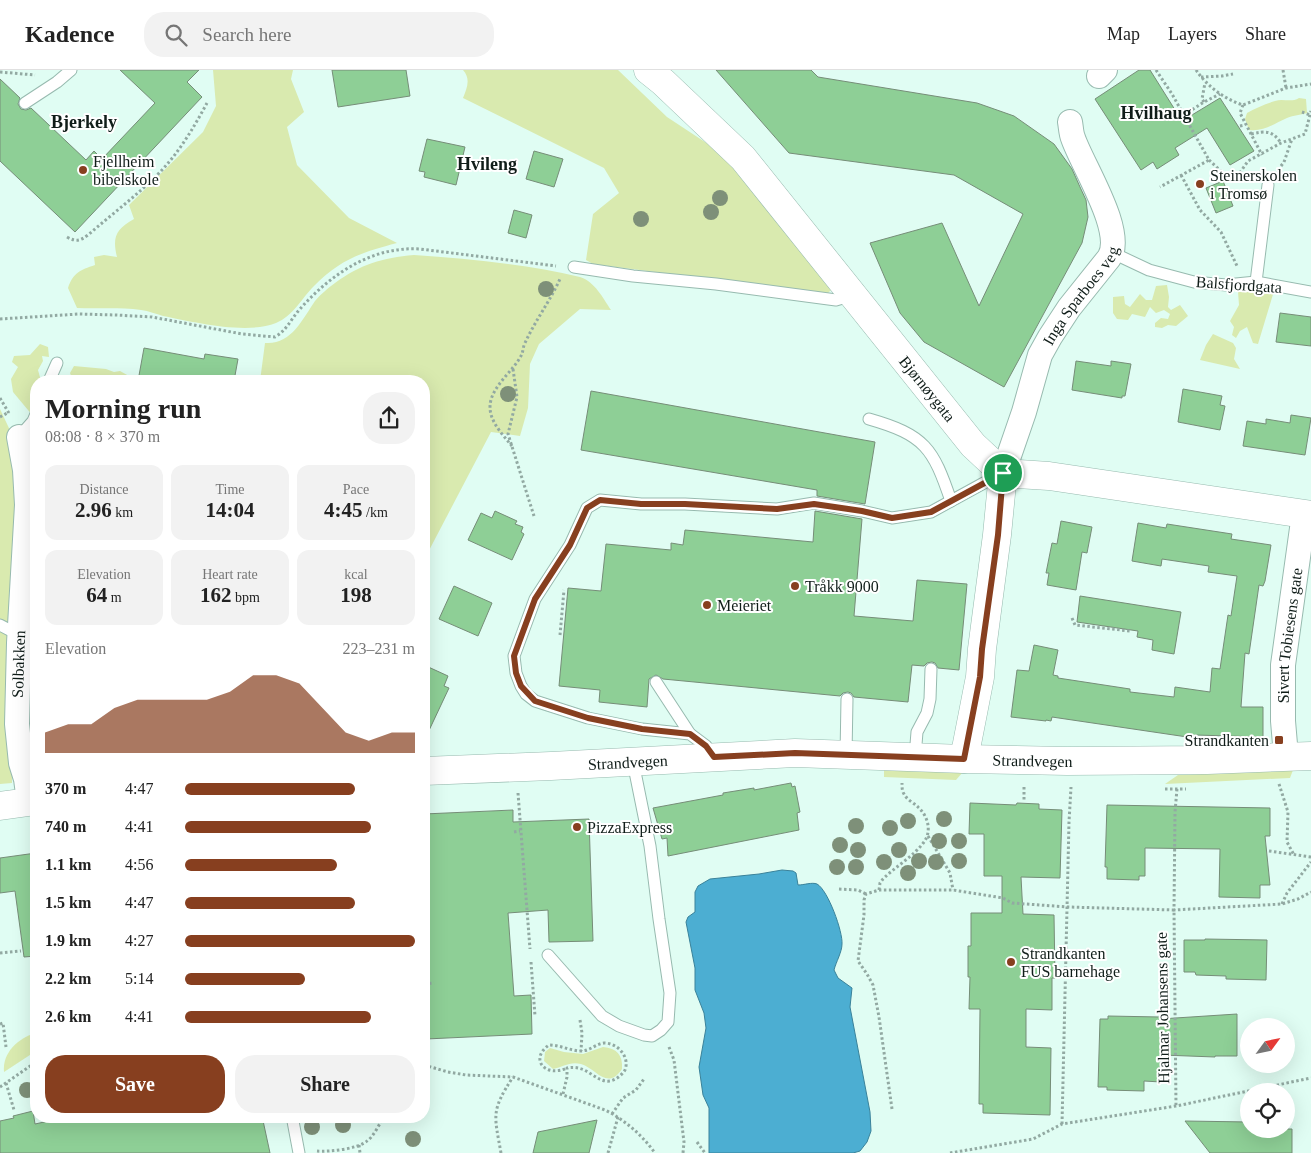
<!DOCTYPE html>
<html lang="en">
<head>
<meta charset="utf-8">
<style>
	:root { --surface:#fff; --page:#f2f2f2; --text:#222; --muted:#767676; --line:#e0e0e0; --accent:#873f1f }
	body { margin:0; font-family:Georgia,serif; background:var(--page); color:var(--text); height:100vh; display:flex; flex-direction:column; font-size:19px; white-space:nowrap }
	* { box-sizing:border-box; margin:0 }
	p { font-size:16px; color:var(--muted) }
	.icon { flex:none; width:28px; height:28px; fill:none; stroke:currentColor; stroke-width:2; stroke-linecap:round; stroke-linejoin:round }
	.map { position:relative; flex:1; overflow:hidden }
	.details { position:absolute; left:30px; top:305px; width:400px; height:748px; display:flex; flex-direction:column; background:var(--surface); border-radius:20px; box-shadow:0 5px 20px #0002 }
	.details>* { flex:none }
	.needle { width:32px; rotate:57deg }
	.fabs { position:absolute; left:1240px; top:948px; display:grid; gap:10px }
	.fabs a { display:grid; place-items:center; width:55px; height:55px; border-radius:50%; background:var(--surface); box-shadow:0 5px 20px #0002; font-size:25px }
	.pin { position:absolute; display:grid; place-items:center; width:42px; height:42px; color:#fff; margin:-21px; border:2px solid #fff; border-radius:50%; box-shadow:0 1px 5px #0007 }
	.round { display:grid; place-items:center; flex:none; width:52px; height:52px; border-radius:20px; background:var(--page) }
	.overview { display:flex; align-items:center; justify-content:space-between; height:85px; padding:0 15px }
	h1 { font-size:28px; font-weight:600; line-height:38px }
	.metrics { display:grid; grid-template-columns:repeat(3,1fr); gap:8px; height:85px; padding:5px 15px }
	.metrics div { display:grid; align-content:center; border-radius:12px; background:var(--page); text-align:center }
	.metrics b { font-size:21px; font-weight:600 }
	.metrics small { font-size:14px; font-weight:400 }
	.metrics p { font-size:14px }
	.chart { height:140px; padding:10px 15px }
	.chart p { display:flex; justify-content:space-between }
	.chart svg { width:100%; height:90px; margin-top:5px; fill:var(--accent); opacity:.7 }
	.action { display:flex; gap:10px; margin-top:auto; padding:10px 15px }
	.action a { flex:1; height:58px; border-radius:20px; background:var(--accent); color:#fff; font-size:20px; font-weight:600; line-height:58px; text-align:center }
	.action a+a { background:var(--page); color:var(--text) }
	ul { padding:0 15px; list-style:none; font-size:16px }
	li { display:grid; grid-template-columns:80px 60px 1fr; align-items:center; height:38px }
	li i { height:12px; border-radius:6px; background:var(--accent) }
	header { display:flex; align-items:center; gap:30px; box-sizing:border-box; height:70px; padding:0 25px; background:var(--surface); border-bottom:1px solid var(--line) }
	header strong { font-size:24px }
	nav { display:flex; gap:28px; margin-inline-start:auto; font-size:18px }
	.search { width:350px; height:45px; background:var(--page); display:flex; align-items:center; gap:12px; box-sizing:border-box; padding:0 18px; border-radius:20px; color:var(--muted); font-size:19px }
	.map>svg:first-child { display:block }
</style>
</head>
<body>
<header>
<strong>Kadence</strong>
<div class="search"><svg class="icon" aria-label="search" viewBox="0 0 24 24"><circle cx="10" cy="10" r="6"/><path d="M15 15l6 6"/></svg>Search here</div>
<nav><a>Map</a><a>Layers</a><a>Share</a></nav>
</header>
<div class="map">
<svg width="1311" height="1083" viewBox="0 0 1311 1083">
	<rect width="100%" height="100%" fill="#e0fdf3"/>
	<g fill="#d9eaaf">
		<path d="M213,0h80l-2,9 13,33 -17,15 10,38 52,53 48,25c-37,10 -56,16 -83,43 -12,12 -21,30 -38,37 -30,12 -82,-1 -113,-7 -7,-2 -14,-5 -22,-6 -21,-3 -43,-1 -64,-2l-9,-20c5,-15 12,-18 27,-23l-1,-8 10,-2 13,2c-5,-20 -1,-28 17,-38l-5,-14 74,-73 13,-26z"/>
		<path d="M463,0h155l49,47 44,29 18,15 103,126 -1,3 -4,4 -234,-30 -7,-4 7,-46 26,-21 -15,-25 -141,-70c4,-10 8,-19 0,-28z"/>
		<path d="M1299,28l7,1 1,14c-7,2 -13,2 -20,5 -12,5 -23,14 -38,12l-4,-11 2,-6c9,-5 18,-9 28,-12 8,-3 16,2 24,-3z"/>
		<path d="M414,185c55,4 112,9 166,22 15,5 23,21 31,33l-31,-1 -41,35 -9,20 -2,44 -8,28 -29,-4 -67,128v-179h-164l5,-38c26,2 37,-23 50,-42 5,-6 13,-13 20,-18 26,-19 47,-25 79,-28z"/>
		<path d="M1167,215l2,12 -1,10 3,3 9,-5 8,11 -12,10 -8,-1 -6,3 -7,-1v-4l6,-5 7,1 2,-5 -6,-4 -8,3 -6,-6 -5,10 -13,-3 -4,6 -11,-1 -4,-6v-16l11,-1 1,8 5,3 10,-13 6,6h6l4,-14z"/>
		<path d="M1258,220l16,1 -16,53 -5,-1 -6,-16 -7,4 -4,7 -4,-3 2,-8 -4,-6 9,-16 -1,-13h16z"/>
		<path d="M1213,264l20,9 3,5 -2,11 6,10 -40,-9 6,-15z"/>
		<path d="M40,274l8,3 1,10 -7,-1 1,5 -5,9 3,11h-5v23l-3,12 -20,-24 -2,-13 7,-12 -6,-5 2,-6 16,-1z"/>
		<path d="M74,296l32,3 8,3 6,-1 9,5v5h-56l-3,-8z"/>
		<path d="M0,339l15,32 5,38 -9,170 1,134 -12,1z"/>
		<path d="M886,699l76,4 -6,7 -72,-3v-7z"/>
		<path d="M1293,700l-3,8 -125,6 13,-9z"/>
		<path d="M36,963v18l-32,21c-2,-19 14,-34 32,-39z"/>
		<path d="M603,977c14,1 20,8 19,22 -15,22 -25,0 -41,-5 -11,-3 -18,3 -28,5l-9,-8 1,-9 5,-4 14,4 19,2z"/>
	</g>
	<path fill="#4caed2" stroke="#3a829a" d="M782,800l11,1 3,2 2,12c6,0 14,-3 19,-1 11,6 26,48 25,60 0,8 -6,18 -8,26l4,8 14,10 -2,19 20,105 1,19 -4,11 -7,9 -7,2h-144v-45l-6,-13 -4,-28 7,-39 -2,-15 -9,-23v-22l-9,-46 2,-5 7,-5v-20l3,-6 12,-7 49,-5z"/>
	<g fill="#8ecf96" stroke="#768d78">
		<path d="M120,0h79l-12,12 15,15 -127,135 -75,-71v-82l20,19 -2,6 3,5 5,1 5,-2 55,52 8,-9 8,8 53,-56z"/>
		<path d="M332,0h74l4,26 -72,11z"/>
		<path d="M716,0h95l7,7 159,26 37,13 40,28 18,25 8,18 6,13 2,17 -6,26 -78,144 -80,-45 -24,-29 -30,-70 72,-20 37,83 44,-92 -69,-39 -165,-22z"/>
		<path d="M1139,0h11l32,51 38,-23 34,53 -24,14 -23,-37 -32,20 4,7 -22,14 -4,-7 -12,8 -46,-71z"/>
		<path d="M427,69l38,8 -9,38 -32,-8 1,-5 -6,-1z"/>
		<path d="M534,81l29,8 -9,28 -28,-8z"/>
		<path d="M1223,111l10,25 -17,7 -10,-25z"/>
		<path d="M514,140l18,5 -6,23 -18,-5z"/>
		<path d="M1280,243l31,4v29l-35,-4z"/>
		<path d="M144,278l60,11 1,-5 33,5 -4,22h-96z"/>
		<path d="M1076,291l35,5v-5l20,3 -6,32h-3v2l-50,-8z"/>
		<path d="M1183,319l39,7 -2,9 5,1 -5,24 -42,-8z"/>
		<path d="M591,321l284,51 -10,62 -48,-8v-6l-236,-40z"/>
		<path d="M1291,345l20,3 -6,37 -62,-9 4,-25 19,3v-5l24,4z"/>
		<path d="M495,441l22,10 -2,3 8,3 -2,5 3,2 -12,26 -44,-20 13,-27 11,5z"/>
		<path d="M815,441l47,8 -8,97 59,5 4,-41 50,4 -8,86 -21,-2 -3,-5 -3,-1 -5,1 -3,3 -12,-1 -4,37 -54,-5 -3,-4 -3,-1 -5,1 -3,3 -177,-17 -7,-4 -7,4 -2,28 -48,-5 1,-12 -41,-4 9,-98 33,3 5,-47 65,6v-7l12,2 2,-15 128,12z"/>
		<path d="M1061,451l31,6 -5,26 -5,-1 -6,38 -29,-5 2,-12h-3l6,-30 5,1z"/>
		<path d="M1138,453l28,5 1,-4 65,10 -1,5 40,6 -6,36 -2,5 -4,-1 -10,69 -4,-1 -4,54h22v30l-68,-2 -1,3 -142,-21 -1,4 -5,-1v1l-35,-4 6,-47 12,1 5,-26 24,5 -5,25 5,1v2l72,11v3l44,5 1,-10 35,5 2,-24 8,1 8,-54 3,1 6,-40 -29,-4 1,-6 -47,-7 -1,7 -29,-5z"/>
		<path d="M454,516l38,17 -14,33 -39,-17z"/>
		<path d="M1080,526l101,16 -7,42 -22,-4 1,-10 -16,-3 1,-6 -61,-9z"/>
		<path d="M424,595l24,11 -4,10 5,2 -25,53z"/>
		<path d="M791,713l1,4 3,-1 5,26 -3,1 2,17 -131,26 -1,-18 -5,1 -9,-31 70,-13v-2l31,-5v2z"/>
		<path d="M970,733l46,2 1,-2 22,1v5l23,1 -2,68 -39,-1 2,37 31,1 1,63h-3v32l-26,-1v38l25,1 -1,67 -67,-2v-9h-4l1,-95h-11l1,-32h-2v-31h3v-33h31v-37h-18v-42h-15z"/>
		<path d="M1107,735l163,3v28h-5l5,49h-10v13l-41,-1 1,-48 -75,-1v28h-6v4l-32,-1v-12h-2z"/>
		<path d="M513,740v12l76,-3 4,122 -44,1 -1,-32 -40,3 6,83 17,-1 1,39 -106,5 -2,-40v-185z"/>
		<path d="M36,783v103l-12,1 -9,-66 -15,2v-35z"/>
		<path d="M1205,869l62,1 -1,40 -40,-1v-3l-30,-1 -1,-3h-11v-32h21z"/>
		<path d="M1237,944v42h-22v1l-53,-2 -1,27 -17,-1v10l-37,-1v-3h-9l2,-68h8v-3l52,1v2z"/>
		<path d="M33,1041l2,13 37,-8h190l8,37h-270v-32l14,-3 -1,-2z"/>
		<path d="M597,1050l-8,33h-56l5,-21z"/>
		<path d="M1185,1051l64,1v7h43v24h-82z"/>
	</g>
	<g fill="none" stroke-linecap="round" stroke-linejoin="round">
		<defs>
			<g id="lane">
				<path d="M25,33l32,-21 14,-12"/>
				<path d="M1113,183l36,17 45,12 32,3 30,-3 55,10"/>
				<path d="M574,197l59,9 83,8 120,16 17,-5"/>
				<path d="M1256,212l12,-97"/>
				<path d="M49,311l8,-18"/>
				<path d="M869,349c56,16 64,29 82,82"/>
				<path d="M19,367l14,-16 3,-7"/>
				<path d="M0,555l19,10"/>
				<path d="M656,612l34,52"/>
				<path d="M712,684l-6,-8 -16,-12 -48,-5 -54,-11 -53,-17 -9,-7 -5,-8 -5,-13 -2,-17 21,-57 35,-54 17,-37 13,-8 41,4h44l92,5 37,-6 48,8 30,7 39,-6 71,-39"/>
				<path d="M846,685l1,-56"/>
				<path d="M915,687l2,-25 10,-19 3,-14 1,-30"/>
				<path d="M548,885l54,61 17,10 25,9 8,1 9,-6 7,-8 2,-29 -11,-74 -9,-73 -17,-84"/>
				<path d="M292,1046l7,37"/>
			</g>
			<g id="street">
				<path d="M1099,6l6,-6"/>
				<path d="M19,367l6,33 2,35 -8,138 -2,81 4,39 5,16 3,22"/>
				<path id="s1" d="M1003,403l21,-61 16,-57 10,-18 19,-29 40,-50c17,-26 -27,-93 -36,-120 -2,-5 -2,-11 -3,-16"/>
				<path id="s2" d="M1286,686l-3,-35v-56l21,-151"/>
			</g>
			<g id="secondary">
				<path id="s3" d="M648,0l15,12 80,76 230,287 30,28 46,3 262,39"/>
				<path d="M964,689l16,-82 2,-28 15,-114 6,-62"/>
				<path id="s4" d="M424,701l127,-5 244,-13 169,6 103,2 140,-1 104,-4"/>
				<path d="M0,736l36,-5"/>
			</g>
		</defs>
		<use href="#lane" stroke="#97baaf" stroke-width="13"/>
		<use href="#street" stroke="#97baaf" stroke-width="26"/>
		<use href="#secondary" stroke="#97baaf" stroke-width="29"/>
		<g stroke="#92a9a2" stroke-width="3" stroke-dasharray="2.5 2.5" stroke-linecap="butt">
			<path d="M1156,0l16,24 37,66 -49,27"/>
			<path d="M1196,0c11,16 28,29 47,35l43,-17 25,-4"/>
			<path d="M1283,0l3,18"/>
			<path d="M0,2l35,3"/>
			<path d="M1201,7l21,-1 11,-2"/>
			<path d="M1204,32l-2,-3 3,-16"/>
			<path d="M1243,35l-3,8 22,42"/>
			<path d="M1302,42l8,3"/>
			<path d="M1184,45l20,-13 16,-8"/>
			<path d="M1240,56l5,-1"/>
			<path d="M1251,64c15,-3 21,-4 30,9"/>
			<path d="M1209,90l16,15 27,6"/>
			<path d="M1278,100l6,-8 8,-23"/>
			<path d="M1181,105l19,35 21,22 16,34"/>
			<path d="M1237,107l11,-16 33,-18 24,-9 6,-23"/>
			<path d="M67,167c9,5 13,4 21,-2 24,-21 51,-41 73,-64 19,-20 33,-44 46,-68"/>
			<path d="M0,249l79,-5 37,1 36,2 90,17 33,3c12,-7 16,-18 25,-28 31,-35 72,-63 120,-60l136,17"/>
			<path d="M513,299l4,28 -9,37 26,82"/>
			<path d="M0,328l10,17"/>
			<path d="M0,347l9,-5"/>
			<path d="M512,376c-9,-11 -22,-24 -22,-39 0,-20 24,-36 32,-53 1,-3 1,-7 3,-11 10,-22 25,-42 35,-64"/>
			<path d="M1072,548l3,7 55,6"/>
			<path d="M560,565l4,-45"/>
			<path d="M1279,714l9,28 -1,30 7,13"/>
			<path d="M1024,717v14"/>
			<path d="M1165,719h21"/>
			<path d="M1177,719l-2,23 -1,98 108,-6 16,-5 13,-7"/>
			<path d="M518,723l12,156"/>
			<path d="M514,762l6,-1"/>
			<path d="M928,766l22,37 3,17"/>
			<path d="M1269,781l42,6"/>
			<path d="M839,819l19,1 8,4"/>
			<path d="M879,820l1,-7 3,-4c13,-13 30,-22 41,-37 8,-11 4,-26 -6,-35 -4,-4 -11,-7 -14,-13 -2,-3 -2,-7 -2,-11"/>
			<path d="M1282,834l5,-11 24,-31"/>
			<path d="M0,883l21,-2"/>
			<path d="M531,892l4,54"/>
			<path d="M424,914l10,-1"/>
			<path d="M580,950l2,13 -1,18"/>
			<path d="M0,954l3,-1 3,24"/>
			<path d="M669,977l5,13 10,82 -1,11"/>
			<path d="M424,995l24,7 18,3 47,2 92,33c20,10 37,25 50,43"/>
			<path d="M6,1013l8,27"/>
			<path d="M0,1017l36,-25"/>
			<path d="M563,1024l4,-17v-9c21,-4 28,15 43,13 6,-1 12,-6 15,-11 5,-13 -7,-27 -21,-27 -9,1 -15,9 -25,8 -10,-1 -20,-6 -30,-6 -20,14 -4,33 18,23"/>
			<path d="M892,1039l-13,-92 -6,-32 -6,-11 -9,-13 6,-46v-15l2,-6 13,-4h74l50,8 9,5 56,4 106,3 2,196"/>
			<path d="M612,1044l11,-16 13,-8 8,-11"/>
			<path d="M1062,1054l7,-302 2,-35"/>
			<path d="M697,1072l8,11"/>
			<path d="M359,1075l1,8"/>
			<path d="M317,1081c12,1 41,-2 50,-10 6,-4 10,-13 14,-19"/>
			<path d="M501,1083c-7,-39 -10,-42 12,-76"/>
			<path d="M608,1083l10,-36"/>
			<path d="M950,1083l83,-14 29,-15 114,-18 135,-28"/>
		</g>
		<use href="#lane" stroke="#fff" stroke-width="11"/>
		<use href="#street" stroke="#fff" stroke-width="24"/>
		<use href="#secondary" stroke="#fff" stroke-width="28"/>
	</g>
	<g fill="#7e9079">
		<circle cx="720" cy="128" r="8"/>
		<circle cx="711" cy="142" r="8"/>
		<circle cx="641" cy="149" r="8"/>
		<circle cx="546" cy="219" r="8"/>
		<circle cx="508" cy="324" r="8"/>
		<circle cx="944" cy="749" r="8"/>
		<circle cx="908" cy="751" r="8"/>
		<circle cx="856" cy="756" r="8"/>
		<circle cx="890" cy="758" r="8"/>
		<circle cx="939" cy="771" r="8"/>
		<circle cx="959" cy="771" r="8"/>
		<circle cx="840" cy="775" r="8"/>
		<circle cx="858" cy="780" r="8"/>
		<circle cx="899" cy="780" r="8"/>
		<circle cx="919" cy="791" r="8"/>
		<circle cx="959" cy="791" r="8"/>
		<circle cx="884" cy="792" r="8"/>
		<circle cx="936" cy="792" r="8"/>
		<circle cx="837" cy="797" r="8"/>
		<circle cx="856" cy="797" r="8"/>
		<circle cx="908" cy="803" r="8"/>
		<circle cx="27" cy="1020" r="8"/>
		<circle cx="343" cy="1055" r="8"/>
		<circle cx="312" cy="1057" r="8"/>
		<circle cx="413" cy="1069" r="8"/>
	</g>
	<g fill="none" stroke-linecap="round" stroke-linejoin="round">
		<defs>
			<path id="route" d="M1003,403l-5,62 -16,114 -2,28 -16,82 -169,-6 -81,4 -8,-11 -16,-12 -48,-5 -54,-11 -53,-17 -14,-15 -5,-13 -2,-17 21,-57 35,-54 17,-37 13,-8 41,4h44l92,5 37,-5 48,7 30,7 39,-6z"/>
		</defs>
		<use href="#route" stroke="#fff" stroke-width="10"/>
		<use href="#route" stroke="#873f1f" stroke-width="6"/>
	</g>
	<g fill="#873f1f" stroke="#fff" stroke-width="2">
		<circle cx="83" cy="100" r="5"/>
		<circle cx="1200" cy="114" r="5"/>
		<circle cx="795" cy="516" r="5"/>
		<circle cx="707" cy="535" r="5"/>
		<rect x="1274" y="665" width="10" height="10" rx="2.5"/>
		<circle cx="577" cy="757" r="5"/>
		<circle cx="1011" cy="892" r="5"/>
	</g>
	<g text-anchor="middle" stroke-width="4" stroke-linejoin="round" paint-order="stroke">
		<g font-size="16" fill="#101d19" stroke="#fff" text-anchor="start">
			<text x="93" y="97">Fjellheim<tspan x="93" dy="18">bibelskole</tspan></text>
			<text x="1210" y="111">Steinerskolen<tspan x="1210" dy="18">i Tromsø</tspan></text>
			<text x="805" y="522">Tråkk 9000</text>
			<text x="717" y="541">Meieriet</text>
			<text x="1269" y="676" text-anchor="end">Strandkanten</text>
			<text x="587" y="763">PizzaExpress</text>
			<text x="1021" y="889">Strandkanten<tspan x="1021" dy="18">FUS barnehage</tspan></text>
		</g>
		<g font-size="16" fill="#101d19" stroke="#fff">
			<text transform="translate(1239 214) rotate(4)" y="6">Balsfjordgata</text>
			<text dy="6" stroke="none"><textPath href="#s1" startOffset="196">Inga Sparboes veg</textPath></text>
			<text dy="6" stroke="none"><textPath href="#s3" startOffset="425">Bjørnøygata</textPath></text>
			<text dy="6" stroke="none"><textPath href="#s2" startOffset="121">Sivert Tobiesens gate</textPath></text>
			<text transform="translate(18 594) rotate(-88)" y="6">Solbakken</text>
			<text dy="6" stroke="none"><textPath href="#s4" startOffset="609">Strandvegen</textPath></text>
			<text dy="6" stroke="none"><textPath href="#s4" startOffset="204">Strandvegen</textPath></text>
			<text transform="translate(1162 938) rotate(-91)" y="6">Hjalmar Johansens gate</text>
		</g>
		<g font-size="18" font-weight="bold" fill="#101d19" stroke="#fff">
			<text x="1156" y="49">Hvilhaug</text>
			<text x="84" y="58">Bjerkely</text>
			<text x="487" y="100">Hvileng</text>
		</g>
	</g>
</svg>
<div class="fabs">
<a><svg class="needle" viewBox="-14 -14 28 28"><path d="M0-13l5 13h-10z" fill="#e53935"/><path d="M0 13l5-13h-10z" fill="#767676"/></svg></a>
<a><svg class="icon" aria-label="locate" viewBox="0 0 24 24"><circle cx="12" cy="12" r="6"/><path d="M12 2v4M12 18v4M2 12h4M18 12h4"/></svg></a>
</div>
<div class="pin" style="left:1003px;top:403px;background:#1e9e55"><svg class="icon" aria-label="arrive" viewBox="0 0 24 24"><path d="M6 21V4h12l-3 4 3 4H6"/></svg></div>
<section class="details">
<div class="overview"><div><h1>Morning run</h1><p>08:08 · 8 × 370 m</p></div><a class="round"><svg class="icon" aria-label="share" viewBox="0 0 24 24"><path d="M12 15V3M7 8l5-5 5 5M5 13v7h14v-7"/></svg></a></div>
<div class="metrics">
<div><p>Distance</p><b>2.96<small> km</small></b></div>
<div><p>Time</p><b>14:04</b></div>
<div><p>Pace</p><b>4:45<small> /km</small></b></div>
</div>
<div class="metrics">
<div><p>Elevation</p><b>64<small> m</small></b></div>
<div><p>Heart rate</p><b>162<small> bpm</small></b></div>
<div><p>kcal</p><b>198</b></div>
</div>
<div class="chart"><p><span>Elevation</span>223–231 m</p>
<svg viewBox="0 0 160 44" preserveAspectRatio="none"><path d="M0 44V34L10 30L20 30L30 22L40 18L50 18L60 18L70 18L80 14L90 6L100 6L110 10L120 22L130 34L140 38L150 34L160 34V44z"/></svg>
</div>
<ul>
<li><b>370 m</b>4:47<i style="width:74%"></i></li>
<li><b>740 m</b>4:41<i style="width:81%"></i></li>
<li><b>1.1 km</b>4:56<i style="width:66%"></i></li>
<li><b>1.5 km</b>4:47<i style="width:74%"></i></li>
<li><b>1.9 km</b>4:27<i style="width:100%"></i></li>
<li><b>2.2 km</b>5:14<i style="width:52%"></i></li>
<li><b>2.6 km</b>4:41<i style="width:81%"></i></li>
</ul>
<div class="action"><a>Save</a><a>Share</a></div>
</section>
</div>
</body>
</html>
